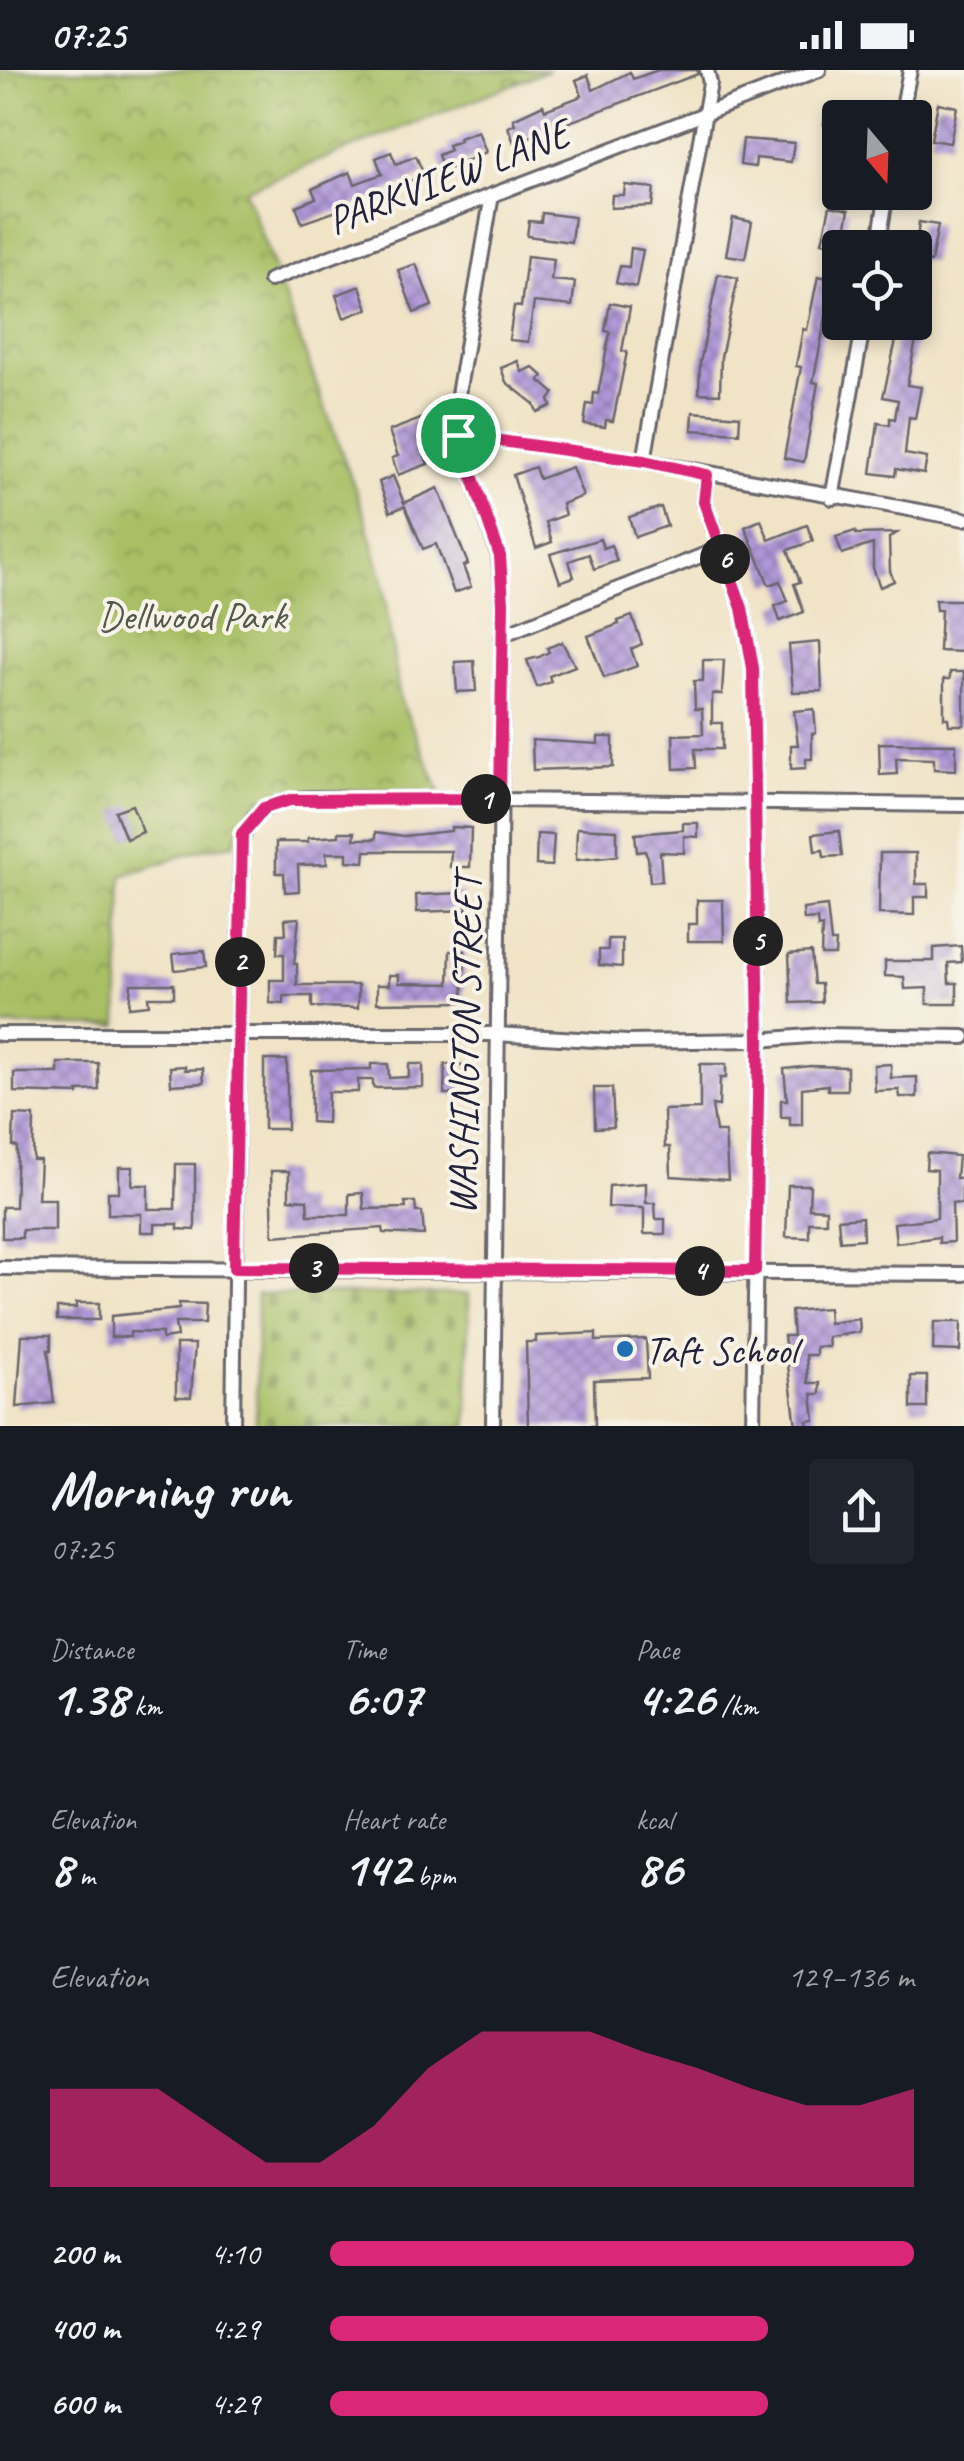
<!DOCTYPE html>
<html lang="en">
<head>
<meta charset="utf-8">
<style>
	:root { --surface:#171b24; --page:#20242c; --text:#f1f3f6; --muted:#9ea1a6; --accent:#db2777 }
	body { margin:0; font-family:Caveat,sans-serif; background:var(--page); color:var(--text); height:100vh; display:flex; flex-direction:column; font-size:38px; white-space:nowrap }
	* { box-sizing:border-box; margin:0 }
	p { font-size:32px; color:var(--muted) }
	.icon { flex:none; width:55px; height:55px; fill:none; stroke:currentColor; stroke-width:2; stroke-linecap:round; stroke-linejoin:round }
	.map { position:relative; height:1356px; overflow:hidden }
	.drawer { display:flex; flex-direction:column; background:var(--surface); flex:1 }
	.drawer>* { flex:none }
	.needle { width:65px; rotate:161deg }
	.buttons { position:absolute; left:822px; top:30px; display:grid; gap:20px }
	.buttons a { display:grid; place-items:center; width:110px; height:110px; border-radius:10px; background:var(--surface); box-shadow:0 5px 15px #0003; font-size:50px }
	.pin { position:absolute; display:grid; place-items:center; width:85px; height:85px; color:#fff; margin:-42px; border:5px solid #fff; border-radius:50%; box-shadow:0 2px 10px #0007 }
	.km { position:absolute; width:50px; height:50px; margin:-25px; border-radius:50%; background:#222; color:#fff; font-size:28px; line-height:50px; text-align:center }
	.round { display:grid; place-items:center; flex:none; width:105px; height:105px; border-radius:10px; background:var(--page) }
	.headline { display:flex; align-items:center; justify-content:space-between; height:170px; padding:0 50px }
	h1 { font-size:55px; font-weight:600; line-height:75px }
	.metrics { display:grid; grid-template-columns:repeat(3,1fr); gap:15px; height:170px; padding:10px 50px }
	.metrics div { display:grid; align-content:center }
	.metrics b { font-size:50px; font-weight:600 }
	.metrics small { font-size:28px; font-weight:400 }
	.metrics p { font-size:28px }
	.chart { height:280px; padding:20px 50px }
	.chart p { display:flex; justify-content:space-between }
	.chart svg { width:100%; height:180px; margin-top:10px; fill:var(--accent); opacity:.7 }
	ul { padding:0 50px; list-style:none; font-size:32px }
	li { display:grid; grid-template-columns:160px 120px 1fr; align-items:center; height:75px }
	li i { height:25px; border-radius:12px; background:var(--accent) }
	.status { display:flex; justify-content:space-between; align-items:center; height:70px; padding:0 50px; background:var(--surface); direction:ltr }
	.status svg { height:28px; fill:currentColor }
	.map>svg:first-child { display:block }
</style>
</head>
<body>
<div class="status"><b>07:25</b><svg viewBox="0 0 49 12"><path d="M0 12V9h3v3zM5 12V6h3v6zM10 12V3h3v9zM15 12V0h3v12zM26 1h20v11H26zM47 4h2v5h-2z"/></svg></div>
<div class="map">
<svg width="964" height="1356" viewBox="0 0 964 1356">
	<defs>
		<pattern id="cemetery-stones" width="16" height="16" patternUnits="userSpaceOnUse" patternTransform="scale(2.5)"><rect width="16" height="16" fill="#a8bf65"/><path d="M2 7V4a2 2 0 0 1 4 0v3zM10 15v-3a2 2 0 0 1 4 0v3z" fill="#889b54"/></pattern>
		<pattern id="park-crowns" width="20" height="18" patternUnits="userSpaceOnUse" patternTransform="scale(2.5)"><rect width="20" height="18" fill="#a8bf65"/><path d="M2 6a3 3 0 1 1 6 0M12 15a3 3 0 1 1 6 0" fill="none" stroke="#889b54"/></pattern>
		<pattern id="building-cross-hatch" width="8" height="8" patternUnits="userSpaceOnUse" patternTransform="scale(2.5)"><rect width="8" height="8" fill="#af97d8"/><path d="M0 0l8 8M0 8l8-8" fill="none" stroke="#8e7bb0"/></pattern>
	</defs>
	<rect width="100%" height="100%" fill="#f7f3e8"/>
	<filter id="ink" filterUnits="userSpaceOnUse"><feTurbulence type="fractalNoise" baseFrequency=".01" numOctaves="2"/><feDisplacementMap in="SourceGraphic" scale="20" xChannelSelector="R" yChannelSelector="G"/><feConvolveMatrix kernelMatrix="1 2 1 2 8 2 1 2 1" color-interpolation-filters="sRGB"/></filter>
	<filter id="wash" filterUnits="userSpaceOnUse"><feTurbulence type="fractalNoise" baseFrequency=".0048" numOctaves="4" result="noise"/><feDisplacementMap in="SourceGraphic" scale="40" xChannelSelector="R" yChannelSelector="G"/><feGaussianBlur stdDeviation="2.25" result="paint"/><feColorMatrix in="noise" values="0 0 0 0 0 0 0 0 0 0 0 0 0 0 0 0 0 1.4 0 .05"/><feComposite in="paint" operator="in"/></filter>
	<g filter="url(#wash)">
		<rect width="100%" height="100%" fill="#f0e3c6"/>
		<path fill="url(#cemetery-stones)" stroke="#657050" stroke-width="2.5" d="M257,1224h212l-1,132h-212z"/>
		<path fill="url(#park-crowns)" stroke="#657050" stroke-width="2.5" d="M0,0h549l-304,120 120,326 17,61 18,122 40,92 -164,1c-24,12 -35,26 -42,52l-31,5 -81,27 -4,150h-118z"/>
		<g id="blocks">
			<g fill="url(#building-cross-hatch)">
				<path d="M658,0h39l1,4 -184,69 -6,-16 7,-3 -2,-5 30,-14 2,5 37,-14 -6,-16 12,-5 5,15 37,-18 3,7z"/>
				<path d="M938,33l19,4 -7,36 -19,-3z"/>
				<path d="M839,34l30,4 -2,10h-27v9l-16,-2 2,-19 13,2z"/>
				<path d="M478,61l8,21 -42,19 -6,-16 12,-5 -2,-5 12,-4 -1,-3z"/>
				<path d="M743,69l51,4 -3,19 -35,-4 -1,9 -15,-2z"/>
				<path d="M391,82l5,12 20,-8 8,19 -55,25 -67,23 -6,-17 20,-8 -4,-9 38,-17 5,12 27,-10 -6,-16z"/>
				<path d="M625,115l29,3 -2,18 -41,2 1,-13h12z"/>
				<path d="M830,136l19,4 -7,36 -20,-4z"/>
				<path d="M542,143l32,4 -3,25 -44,-6 2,-15 12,1z"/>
				<path d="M733,148l19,4 -7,36 -19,-3z"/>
				<path d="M919,152l19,3 -7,37 -16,-3z"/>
				<path d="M631,178l12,2 -7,37 -20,-4 4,-17 9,1z"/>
				<path d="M527,186l27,3 -3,21 24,2 -3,24 -38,-4 -6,40 -19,-2 5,-34 7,1z"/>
				<path d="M416,194l16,42 -18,7 -16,-43z"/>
				<path d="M718,204l20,4 -17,79 -1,37 -21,-1 1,-30z"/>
				<path d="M818,206l19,4 -7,36h-4l-13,66 5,1 -14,79 -20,-4 17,-91 -5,-1 7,-37 4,1z"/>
				<path d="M360,216l8,23 -24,9 -8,-23z"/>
				<path d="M610,233l20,4 -8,44 5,1 -14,69 -7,-1 -1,7 -21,-3 3,-20 6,1 1,-12 4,1 12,-62 -5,-1z"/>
				<path d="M897,266l19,4 -9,45 14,2 -6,31 -6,-1 -4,37 22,4 -3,16 -28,-5 -1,7 -24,-3 7,-50 12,2v-7l5,1 3,-19 -15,-3z"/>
				<path d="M518,291l4,11 11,-5 10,9 -4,4 15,13 -5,7 2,6 -14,6 -3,-8 -28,-22 -5,-14z"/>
				<path d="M693,342l47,4 -1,17 -47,-3z"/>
				<path d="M423,348l7,17 -11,4 9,25 -30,11 -6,-17 6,-2 -9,-25z"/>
				<path d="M535,397l4,12 33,-12 11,29 -21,8 3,11 -19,7 6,20 -16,6 -23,-73z"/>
				<path d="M393,406l11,27 34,-15 30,76 -5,2 8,21 -17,6 -18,-49 -13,5 -18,-43 -15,6 -11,-30z"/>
				<path d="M661,437l6,19 -32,11 -6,-20z"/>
				<path d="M761,450l8,20 38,-15 6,16 -25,9 12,32 -6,2 10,28 -24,9 -5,-15 13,-5 -8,-20 -11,4 -24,-58z"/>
				<path d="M855,461l1,3 41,-1 -8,5 1,33 4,10 -14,6 -7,-19v-24l-31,10 -6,-17z"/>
				<path d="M600,469l3,9 8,-3 6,16 -23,8 -5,-15 -20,7 5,16 -14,5 -10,-28z"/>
				<path d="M935,530h29v52l-25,-1 2,-41h-5z"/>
				<path d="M632,546l10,28 -11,5 6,17 -33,12 -16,-42 31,-12 -1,-3z"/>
				<path d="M562,572l13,24 -26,10 2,6 -14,5 -10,-27 12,-3 10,-5 -2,-4z"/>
				<path d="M820,572l2,49 -29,1 -4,-47z"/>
				<path d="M703,590h21l-2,34h-10v29h10v26h-27l1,19 -22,1 -1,-34 30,-1 -1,-25h-7l-1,-28h9z"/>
				<path d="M474,591l2,30 -19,1 -2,-30z"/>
				<path d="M950,602h14v53h-15l-1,-7h-4v-39h6z"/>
				<path d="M814,639l2,24 -4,1v25h-6v9l-15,1v-24h7l-4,-34z"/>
				<path d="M598,667h15v30l-80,3 -1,-30 66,4z"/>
				<path d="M879,673l77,1v26l-22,-1v-10l-38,-1 1,16 -17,1z"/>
				<path d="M132,735l11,27 -17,7 -11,-28z"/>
				<path d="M683,753h15v14l-14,-1v17l-24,-1 2,29 -12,1 -2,-25 -3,-6 -8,1 -2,-18 48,-4z"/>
				<path d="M451,757l20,1 -1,39h-20l1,-16h-86l-1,11 -17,-1v-8h-21l1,11 -29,1 1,26 -14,1 -1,-19h-8v-31h32v-4l31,-2v-4h16l-1,7h22v-7l28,4 47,-5z"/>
				<path d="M577,758l40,2v26l-41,4z"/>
				<path d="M839,761l3,25 -18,1 -1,-7 -8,1 -2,-17z"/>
				<path d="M537,764l17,1 -2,31 -16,-1z"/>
				<path d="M880,783h36v31h12v13h-14v18l-35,-1z"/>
				<path d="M462,823l5,17 -50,2 -1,-17z"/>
				<path d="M697,830h26l1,41h-36v-17h9z"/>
				<path d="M827,836l4,36h5l-1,13h-14l1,-28 -4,1 -1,-9 -13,1 -1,-11z"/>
				<path d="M299,848l-5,46h3v21h61v23l-46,-1v-11h-28v8l-14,-1v-23h14v-26h-7l1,-20h8l-1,-15z"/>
				<path d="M608,869h14v28l-23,-2v-15h9z"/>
				<path d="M961,876l1,16 -14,1 1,20h8v21h-30v-16l-22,1 -1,-12 -19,-1v-15h49v-13z"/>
				<path d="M204,881l2,16 -31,3 -2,-16z"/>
				<path d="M450,881h15l-2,51 -86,1v-18h12v-10h10v8l50,1z"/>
				<path d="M811,882l3,32h7l1,18 -31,1 -2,-49z"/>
				<path d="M131,914h43v13h-26l1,8 -20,2z"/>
				<rect x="264" y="990" width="23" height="69"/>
				<path d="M58,993h40l1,27 -21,1v3l-64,-2v-19h44z"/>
				<path d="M371,994h17l1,14 20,-1v-13h14v23l-46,1 -4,-1v-7h-15v12h-30l-1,31 -16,-1v-52l60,-1z"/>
				<path d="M445,994l18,1 -1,30 -18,-1z"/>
				<path d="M700,994h26v14h-6l-1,28 -7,-1 4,27h9l3,48 -57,-4 -1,-29h-5l-1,-37 36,-1z"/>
				<path d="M891,994v14l26,-1v20h-17l-1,-7 -24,1 -1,-26z"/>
				<path d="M185,996v4l18,-1 1,14 -33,2 -1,-18z"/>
				<path d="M810,996l37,1v23h-19v-5l-26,3v37h-12v-8h-9v-17h6l-3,-31z"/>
				<path d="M594,1018h18l2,39 -19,1z"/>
				<path d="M14,1045l20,1 -1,44h7l-2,39h17v31h-33v8h-20v-31h13l2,-60 -4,-1z"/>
				<path d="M927,1083l31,3 -2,22h6v26l-10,-1 1,39 -14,1v-6l-43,6 -2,-20 43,-5v-48l-11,-1z"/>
				<path d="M176,1094h19v66l-17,-1v-5h-23v8h-14v-18h-33v-22h11v-25h14l-1,18h16v24h27z"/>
				<path d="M271,1101h18v28l18,1 1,15h41v-21l14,-1 1,16 42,-1 -1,-6h10l1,10h6l2,23 -40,-2 -1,-5 -110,8z"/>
				<path d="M646,1113v20h9l1,16h9v15h-21v-26l-36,-1 1,-21z"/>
				<path d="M788,1115h22l-1,23 17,1v13h-17v16l-23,-1z"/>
				<path d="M862,1147l1,22 -23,2 -2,-22z"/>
				<path d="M76,1233h23v17h-42v-12h19z"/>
				<path d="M179,1233l26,1 -1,19h-29l2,14 -15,2v-6l-32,-1v5h-19v-21l68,-7z"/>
				<path d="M828,1238l1,15 30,-4 1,13 -32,5 1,10h-13v8h-10l2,28h12v11h-8l3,26 -8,1 1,5h-12l-12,-90h9l-2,-25z"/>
				<path d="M934,1252h27l-1,29 -27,-1z"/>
				<path d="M596,1263v8l50,-2 2,39 -54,2 1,46h-67l-2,-84h10v-6z"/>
				<path d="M22,1265h29v15h-3l6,53 -37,4z"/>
				<path d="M176,1274h19l-4,53h-15z"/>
				<rect x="911" y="1306" width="16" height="32"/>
			</g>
		</g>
	</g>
	<g filter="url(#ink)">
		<use href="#blocks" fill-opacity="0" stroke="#6a666c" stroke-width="2.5"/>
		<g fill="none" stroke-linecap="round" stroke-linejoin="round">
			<defs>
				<g id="minor">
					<path d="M901,48l9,-48"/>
					<path d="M492,125l-37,217 3,23 41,121 4,47 -10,823"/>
					<path d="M878,178l9,-56"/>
					<path d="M270,210l549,-210"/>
					<path d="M458,365l186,26 320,58"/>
					<path d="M644,391l61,-349 5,-29 -3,-13"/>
					<path d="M707,405l-3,27 38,106 11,60 6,372 -6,386"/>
					<path d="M832,428l32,-176"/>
					<path d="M502,565l219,-87"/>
					<path d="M0,964h495l132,8 132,-2 62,-5 143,2"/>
					<path d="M0,1198l964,6"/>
					<path d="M233,1356l8,-578c5,-39 35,-48 69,-50l654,7"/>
				</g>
			</defs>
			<use href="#minor" stroke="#6a666c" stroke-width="18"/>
			<use href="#minor" stroke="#fff" stroke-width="12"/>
		</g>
	</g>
	<g fill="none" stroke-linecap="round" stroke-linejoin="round" filter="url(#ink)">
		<defs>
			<path id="route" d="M458,365l186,26 63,14 -3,27 38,106 11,60 6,372 -4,231 -521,-3 8,-434 22,-26 26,-8 210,-1 3,-196 -3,-47z"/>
		</defs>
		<use href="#route" stroke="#fff" stroke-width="20"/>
		<use href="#route" stroke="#db2777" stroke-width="12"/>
	</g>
	<circle fill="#1f6fb2" stroke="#f7f3e8" stroke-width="4" cx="625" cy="1279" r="10"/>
	<g text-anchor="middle" stroke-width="8" stroke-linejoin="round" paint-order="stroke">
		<g font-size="40" fill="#22223b" stroke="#f7f3e8">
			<text transform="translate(448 106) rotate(-21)" y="14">PARKVIEW LANE</text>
			<text transform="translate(464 975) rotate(-89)" y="14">WASHINGTON STREET</text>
		</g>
		<g font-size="40" fill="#51594a" stroke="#f7f3e8">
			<text x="192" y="559">Dellwood Park</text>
		</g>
		<g font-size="40" fill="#22223b" stroke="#f7f3e8" text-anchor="start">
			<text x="645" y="1293">Taft School</text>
		</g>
	</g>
</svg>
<div class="buttons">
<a><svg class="needle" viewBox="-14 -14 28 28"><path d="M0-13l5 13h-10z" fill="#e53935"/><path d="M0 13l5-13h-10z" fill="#9ea1a6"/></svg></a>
<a><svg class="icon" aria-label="locate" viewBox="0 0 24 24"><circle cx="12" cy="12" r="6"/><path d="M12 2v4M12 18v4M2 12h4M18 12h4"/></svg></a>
</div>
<div class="pin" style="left:458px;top:365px;background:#1e9e55"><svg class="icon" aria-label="arrive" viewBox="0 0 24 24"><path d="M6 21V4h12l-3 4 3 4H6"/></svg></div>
<b class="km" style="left:486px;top:729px">1</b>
<b class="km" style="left:240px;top:892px">2</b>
<b class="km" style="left:314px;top:1198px">3</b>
<b class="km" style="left:700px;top:1201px">4</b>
<b class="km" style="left:758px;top:871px">5</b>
<b class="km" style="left:725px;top:489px">6</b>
</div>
<section class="drawer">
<div class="headline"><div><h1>Morning run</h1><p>07:25</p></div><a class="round"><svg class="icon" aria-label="share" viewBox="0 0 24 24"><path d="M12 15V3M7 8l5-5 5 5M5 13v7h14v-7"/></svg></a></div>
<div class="metrics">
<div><p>Distance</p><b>1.38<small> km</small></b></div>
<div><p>Time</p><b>6:07</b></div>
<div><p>Pace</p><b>4:26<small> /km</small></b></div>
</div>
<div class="metrics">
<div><p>Elevation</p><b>8<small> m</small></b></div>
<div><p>Heart rate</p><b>142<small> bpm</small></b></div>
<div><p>kcal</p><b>86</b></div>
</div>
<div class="chart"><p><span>Elevation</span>129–136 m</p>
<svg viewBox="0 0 160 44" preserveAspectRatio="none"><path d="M0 44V20L10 20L20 20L30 29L40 38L50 38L60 29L70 15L80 6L90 6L100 6L110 11L120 15L130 20L140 24L150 24L160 20V44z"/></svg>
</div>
<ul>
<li><b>200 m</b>4:10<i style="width:100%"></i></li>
<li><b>400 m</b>4:29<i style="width:75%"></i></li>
<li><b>600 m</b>4:29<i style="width:75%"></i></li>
</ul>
</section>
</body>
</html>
